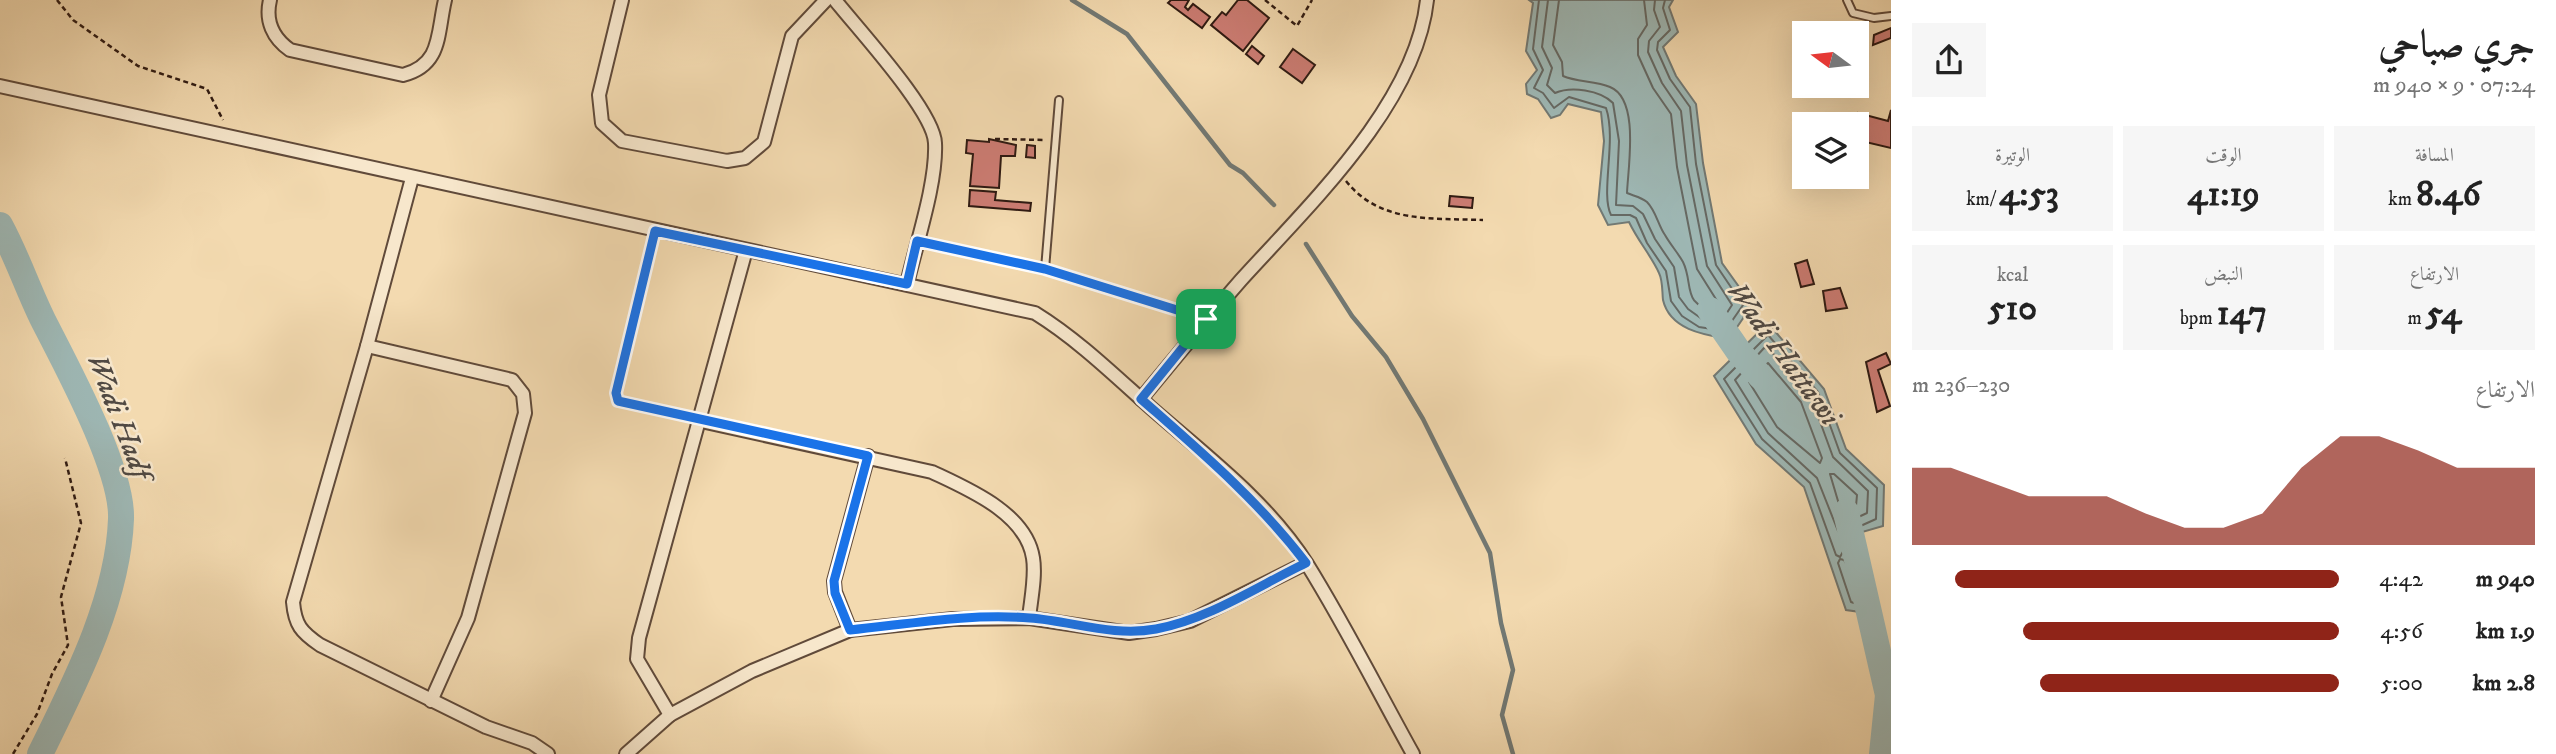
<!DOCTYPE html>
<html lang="ar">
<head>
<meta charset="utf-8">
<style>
	:root { --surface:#fff; --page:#f6f6f6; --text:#222; --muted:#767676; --accent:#8f2418 }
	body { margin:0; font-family:"IM FELL DW Pica",Amiri,serif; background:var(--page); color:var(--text); direction:rtl; height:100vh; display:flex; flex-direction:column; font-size:26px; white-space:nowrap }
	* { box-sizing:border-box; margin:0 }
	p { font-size:23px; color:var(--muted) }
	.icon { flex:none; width:38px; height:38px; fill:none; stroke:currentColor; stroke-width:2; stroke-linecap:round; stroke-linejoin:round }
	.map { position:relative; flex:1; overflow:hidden; direction:ltr }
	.panel { display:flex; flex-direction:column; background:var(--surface); width:665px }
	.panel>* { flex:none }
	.needle { width:46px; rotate:285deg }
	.fabs { position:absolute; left:1792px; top:21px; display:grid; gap:14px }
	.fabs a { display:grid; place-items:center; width:77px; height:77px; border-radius:0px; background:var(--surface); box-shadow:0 7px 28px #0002; font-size:35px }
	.pin { position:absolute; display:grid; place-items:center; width:60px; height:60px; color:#fff; margin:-30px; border-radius:14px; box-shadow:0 4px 10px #0006 }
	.round { display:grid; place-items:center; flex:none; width:74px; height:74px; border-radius:0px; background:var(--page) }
	.summary { display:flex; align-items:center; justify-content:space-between; height:119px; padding:0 21px }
	h1 { font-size:38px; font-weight:800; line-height:52px }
	.stats { display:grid; grid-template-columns:repeat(3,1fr); gap:10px; height:119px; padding:7px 21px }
	.stats div { display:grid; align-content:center; border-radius:0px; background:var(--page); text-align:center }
	.stats b { font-size:35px; font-weight:800 }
	.stats small { font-size:19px; font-weight:400 }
	.stats p { font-size:19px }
	.chart { height:196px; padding:14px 21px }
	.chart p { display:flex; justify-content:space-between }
	.chart svg { width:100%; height:126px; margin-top:7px; fill:var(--accent); opacity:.7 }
	ul { padding:0 21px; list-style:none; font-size:23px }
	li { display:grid; grid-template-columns:112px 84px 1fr; align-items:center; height:52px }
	li i { height:18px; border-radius:9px; background:var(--accent) }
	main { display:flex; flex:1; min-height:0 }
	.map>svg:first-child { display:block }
</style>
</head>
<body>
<main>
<section class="panel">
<div class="summary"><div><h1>جري صباحي</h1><p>07:24 · 9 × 940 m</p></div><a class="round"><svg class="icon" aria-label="share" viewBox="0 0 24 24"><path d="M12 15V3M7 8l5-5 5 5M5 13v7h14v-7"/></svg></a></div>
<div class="stats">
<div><p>المسافة</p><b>8.46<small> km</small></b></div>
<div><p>الوقت</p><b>41:19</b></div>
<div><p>الوتيرة</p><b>4:53<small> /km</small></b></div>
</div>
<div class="stats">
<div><p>الارتفاع</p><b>54<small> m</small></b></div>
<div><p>النبض</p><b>147<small> bpm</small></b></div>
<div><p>kcal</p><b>510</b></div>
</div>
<div class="chart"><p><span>الارتفاع</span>230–236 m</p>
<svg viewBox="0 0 160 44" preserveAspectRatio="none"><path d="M0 44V17L10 17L20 22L30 27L40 27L50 27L60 33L70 38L80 38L90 33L100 17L110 6L120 6L130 11L140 17L150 17L160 17V44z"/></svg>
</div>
<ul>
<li><b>940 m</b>4:42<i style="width:90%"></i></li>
<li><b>1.9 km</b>4:56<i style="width:74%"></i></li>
<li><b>2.8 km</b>5:00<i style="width:70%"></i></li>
</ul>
</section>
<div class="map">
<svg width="1891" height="754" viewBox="0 0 1891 754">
	<rect width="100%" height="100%" fill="#f3dab0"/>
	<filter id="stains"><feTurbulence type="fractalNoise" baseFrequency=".00286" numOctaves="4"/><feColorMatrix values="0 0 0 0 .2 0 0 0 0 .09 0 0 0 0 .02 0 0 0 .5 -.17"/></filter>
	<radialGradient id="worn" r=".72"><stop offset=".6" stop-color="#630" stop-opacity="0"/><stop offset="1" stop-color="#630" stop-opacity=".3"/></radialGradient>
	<g fill="#9eb8b5" stroke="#727974" stroke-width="2">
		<path d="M1529,0h144l-4,7 9,25 -15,15 13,29 20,28 7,59 19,100 30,42 -23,34c-24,-4 -59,-9 -66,-39 -1,-8 0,-19 -4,-27 -7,-16 -21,-32 -30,-51l-21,3 -10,-20 6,-64 -3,-29 -33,-8 -8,11 -9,3 -13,-19 -11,-5 -1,-10 11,-14 -11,-19 7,-48z"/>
		<path d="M1768,323l56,66 22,60 38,36 -1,41 -21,6 -13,23 14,24 5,34 -22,-3 -42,-123 -48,-43 -42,-68z"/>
	</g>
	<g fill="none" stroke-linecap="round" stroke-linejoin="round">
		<g stroke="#666964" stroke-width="2">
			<path d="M1539,0l-6,49 10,21 -9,18 9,5 11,15 15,-11 37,11c11,32 -6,85 5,107h19l6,3 11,25 19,28 5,30 11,15 17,11 26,4 18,-26 -27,-40 -20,-101 -6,-57 -20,-28 -13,-29 1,-8 12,-12 -7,-22 2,-8"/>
			<path d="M1548,0l-6,47 10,21 -5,17 8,8c16,-7 45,-3 58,10l6,38 -3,64 17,1 10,8 12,25 19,28 5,30 9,12 14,10 19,3 11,-17 -25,-39 -20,-101 -6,-54 -19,-28 -14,-31 1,-11 11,-14 -6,-17 1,-10"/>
			<path d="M1559,0l-6,45 9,17 1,14c13,6 32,5 47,11 30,12 18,80 17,106 7,3 14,4 20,9 9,9 11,23 18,33 5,9 13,18 18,27 11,22 -2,44 33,48l3,-6 -22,-35 -20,-102 -6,-53 -18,-26 -15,-33v-16l9,-14 -3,-25"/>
			<path d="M1768,335l50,57 22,61 37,35 -1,31 -20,9 -16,29 -4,-2 -26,-72 -48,-44 -38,-60z"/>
			<path d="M1764,348l5,1 42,48 22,60 35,34 -1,22 -15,7 -10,13 -4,-2 -21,-53 -49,-45 -33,-53z"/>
			<path d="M1768,363l33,39 21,56 -2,5 -43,-36 -28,-45z"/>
			<path d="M1830,474h4l23,21 -1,11 -15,5z"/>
			<path d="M1840,559l4,1 13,22v22l-6,-2 -13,-39z"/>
		</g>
		<g stroke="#727974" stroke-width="4.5">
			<path d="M1072,0l55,34 103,131 13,8 31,32"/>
			<path d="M1306,244l46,72 34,41 37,62 67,134 11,70 12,47 -11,45 11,39"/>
		</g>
		<g stroke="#9eb8b5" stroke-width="26">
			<path d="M0,225c17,31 28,65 44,97 23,45 79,148 77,197 -3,81 -46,164 -81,235"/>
			<path d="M1710,310l29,42 22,25"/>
			<path d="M1846,512l42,183 -6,59"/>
		</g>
	</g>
	<g fill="#cc7c73" stroke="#2f1a12" stroke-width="2">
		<path d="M1171,0h18l-4,7 3,3 5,-6 17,13 -8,11 -34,-25z"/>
		<path d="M1238,0h9l22,18 -26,33 -32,-26 11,-13 4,3z"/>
		<path d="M1891,28v10l-18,7 1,-10z"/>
		<path d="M1252,46l12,10 -6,8 -12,-10z"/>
		<path d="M1293,49l22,16 -13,18 -22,-16z"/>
		<path d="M1891,110v38l-34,-8 1,-27 30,8z"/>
		<path d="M989,139l27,6 -1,11h-14l-2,32 -29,-2 3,-32 -7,-1 1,-13 22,2z"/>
		<path d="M1027,145l8,1v12l-9,-1z"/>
		<path d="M970,190l26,2 -1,8 36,3 -1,8 -61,-5z"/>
		<path d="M1450,196l23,2 -1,10 -23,-2z"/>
		<path d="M1807,260l7,24 -13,3 -6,-23z"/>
		<path d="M1840,288l7,20 -21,3 -3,-20z"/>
		<path d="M1886,353l5,11 -13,6 12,36 -13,6 -11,-50z"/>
	</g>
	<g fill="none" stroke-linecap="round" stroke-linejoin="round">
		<defs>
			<g id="lane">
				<path d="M1847,0l6,13 21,5 17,-2"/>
				<path d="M919,241l126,28 14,-169"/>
			</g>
			<g id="street">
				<path d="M270,0c-5,21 3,38 20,50l113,25c39,-10 34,-41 42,-75"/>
				<path d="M622,0l-23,95 3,28 20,18 105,20 18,-3 19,-16 28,-106 34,-36"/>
				<path d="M835,0c22,28 99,111 100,143 2,40 -19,101 -28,141"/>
				<path d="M0,86l1035,227c42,26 78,61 115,94 55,48 117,94 157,157 38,61 71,127 106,190"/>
				<path d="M412,178l-45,168 -74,256c2,23 8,30 27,43l166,82 46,16 16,11"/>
				<path d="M367,346l145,34 11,14 2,19 -57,205 -37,83"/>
				<path d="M1141,399c33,-40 66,-80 100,-119 68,-75 175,-176 186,-280"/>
				<path d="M701,421l231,51c36,17 94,41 101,86 3,18 -2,41 -4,60"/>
				<path d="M850,630l-15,-38 -1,-11 34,-125"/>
				<path d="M670,715l-33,-56 2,-21 107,-388"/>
				<path d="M626,754l44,-39 82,-44 98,-41 103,-11 76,-1 100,15 27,-4 34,-8 116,-58"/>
			</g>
		</defs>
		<use href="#lane" stroke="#604a3a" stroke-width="10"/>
		<use href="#street" stroke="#604a3a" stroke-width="16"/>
		<g stroke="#2f1a12" stroke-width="2.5" stroke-dasharray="5 3.5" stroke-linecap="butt">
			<path d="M57,0l16,20 65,46 69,23 16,31"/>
			<path d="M1265,0l32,26 15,-26"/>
			<path d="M995,139l51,1"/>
			<path d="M1346,181c34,43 87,37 137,39"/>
			<path d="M652,242l-36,151 2,8 69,18"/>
			<path d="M1055,272l137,43"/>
			<path d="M13,754l24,-40 15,-40 16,-29 -7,-48 20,-74 -16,-65"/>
		</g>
		<use href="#lane" stroke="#f7e7cc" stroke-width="6"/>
		<use href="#street" stroke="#f7e7cc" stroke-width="12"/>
	</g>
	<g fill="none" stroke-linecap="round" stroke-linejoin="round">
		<defs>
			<path id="route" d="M655,231l252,53 10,-43 128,28 161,50 -65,80c59,52 117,101 165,164 -48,23 -97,56 -150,66 -43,8 -84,-8 -126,-11 -60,-5 -121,6 -180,12l-15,-37 -1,-12 34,-125 -250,-55 -2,-8z"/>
		</defs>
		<use href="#route" stroke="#fff" stroke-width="14"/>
		<use href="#route" stroke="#1a73e8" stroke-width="9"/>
	</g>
	<g text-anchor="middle" stroke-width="5" stroke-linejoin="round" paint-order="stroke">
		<g font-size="30" font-style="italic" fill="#504943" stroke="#f7e7cc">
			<text transform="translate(1784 353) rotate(54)" y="10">Wadi Hattawi</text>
			<text transform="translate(120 416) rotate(69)" y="10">Wadi Hadf</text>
		</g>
	</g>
	<rect width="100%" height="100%" filter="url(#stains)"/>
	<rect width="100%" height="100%" fill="url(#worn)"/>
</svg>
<div class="fabs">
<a><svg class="needle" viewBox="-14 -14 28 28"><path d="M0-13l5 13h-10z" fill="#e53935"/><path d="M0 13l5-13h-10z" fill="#767676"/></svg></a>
<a><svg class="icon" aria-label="layers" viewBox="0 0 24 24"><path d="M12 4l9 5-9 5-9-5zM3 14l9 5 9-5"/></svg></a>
</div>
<div class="pin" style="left:1206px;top:319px;background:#1e9e55"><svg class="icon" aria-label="arrive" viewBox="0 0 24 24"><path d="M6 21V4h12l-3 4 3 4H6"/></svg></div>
</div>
</main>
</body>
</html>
